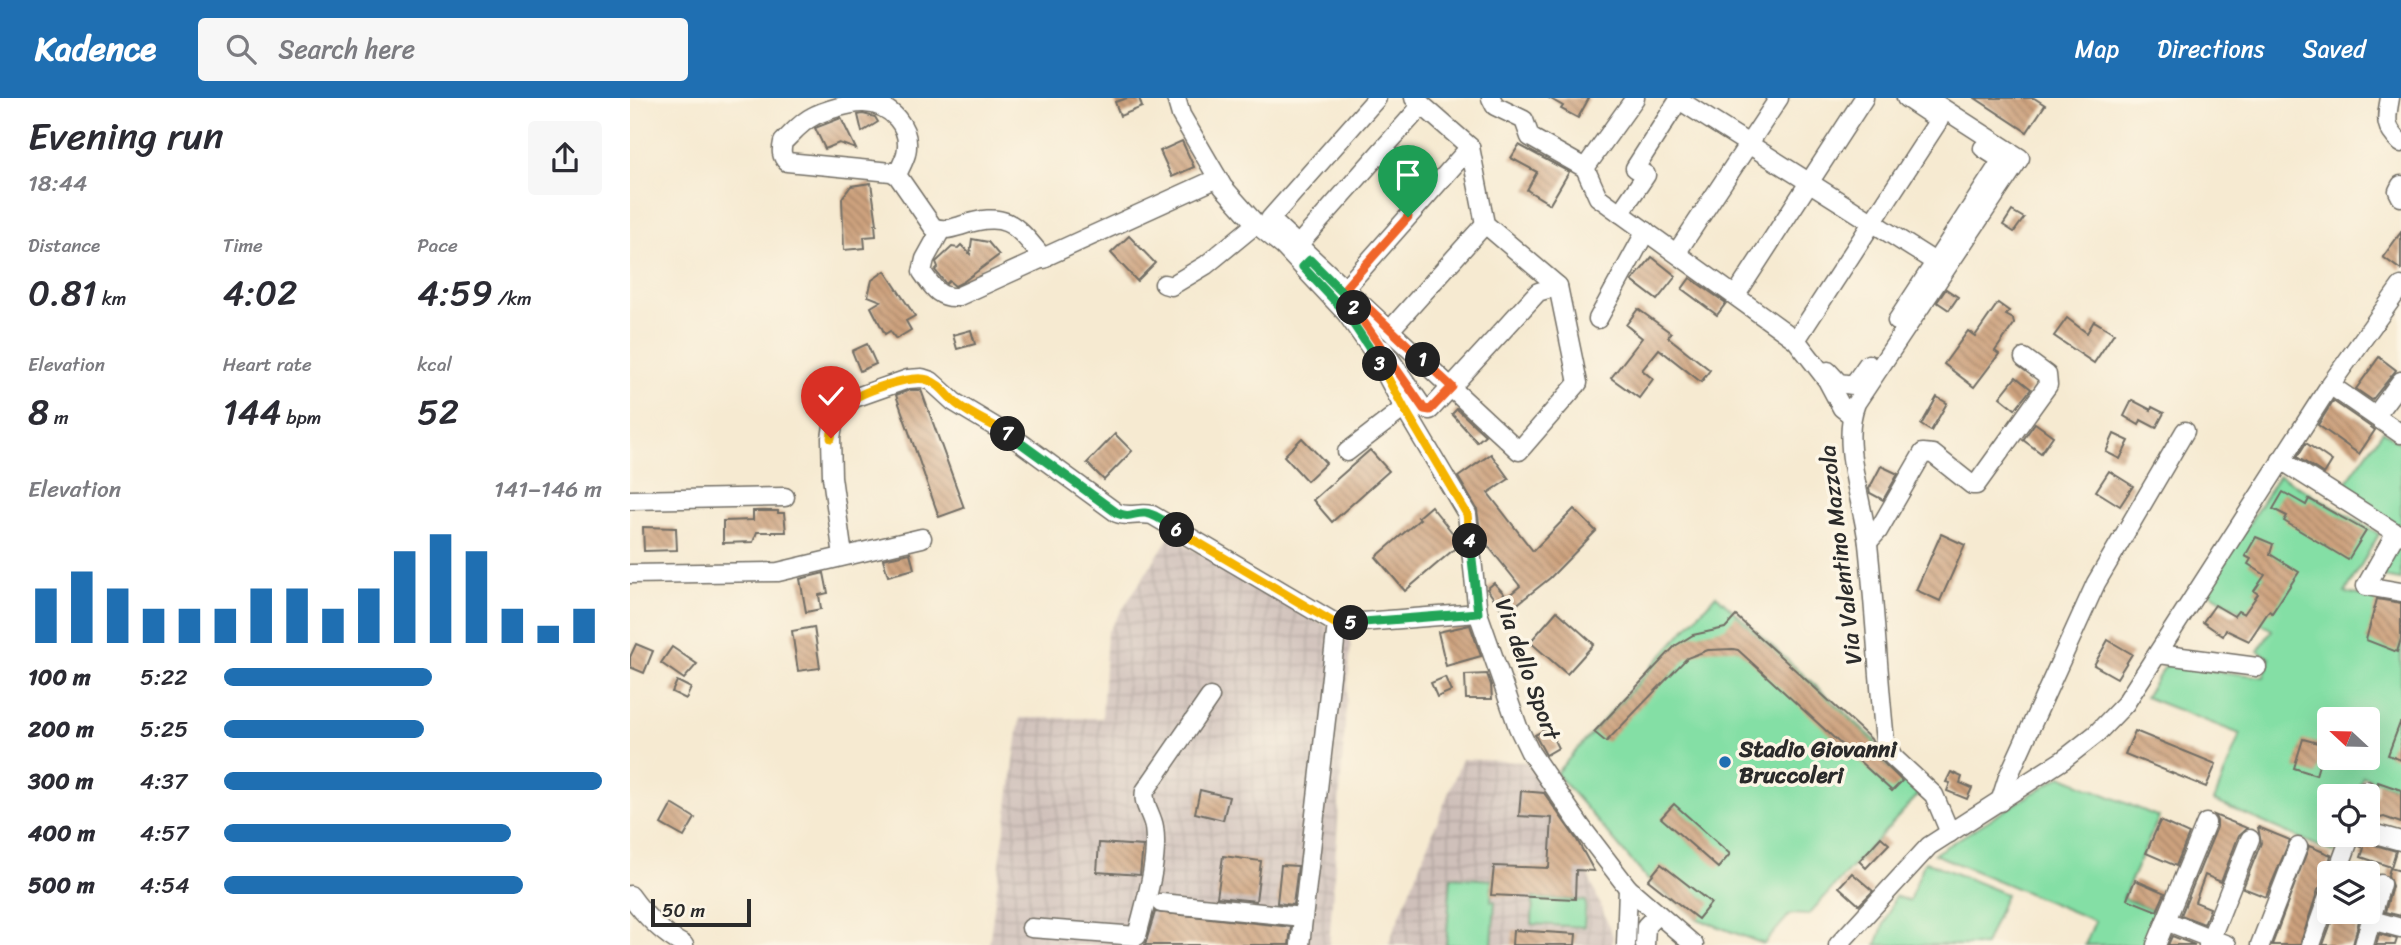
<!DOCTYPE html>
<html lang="en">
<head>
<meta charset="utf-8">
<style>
	:root { --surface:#fff; --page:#f7f7f7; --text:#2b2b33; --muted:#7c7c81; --accent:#1f6fb2 }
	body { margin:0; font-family:Sriracha,sans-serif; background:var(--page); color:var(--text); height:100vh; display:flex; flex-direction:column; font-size:26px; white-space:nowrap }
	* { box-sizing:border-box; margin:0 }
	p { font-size:23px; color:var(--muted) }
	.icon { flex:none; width:38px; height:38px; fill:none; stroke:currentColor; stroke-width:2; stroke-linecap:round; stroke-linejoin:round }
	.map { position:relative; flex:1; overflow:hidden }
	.details { display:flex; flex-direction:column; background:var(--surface); width:630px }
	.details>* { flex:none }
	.needle { width:46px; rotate:292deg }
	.tools { position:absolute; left:1687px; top:609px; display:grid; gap:14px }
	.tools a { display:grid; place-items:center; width:63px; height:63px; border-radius:7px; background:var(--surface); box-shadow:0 7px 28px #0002; font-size:35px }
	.scale { position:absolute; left:21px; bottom:18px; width:100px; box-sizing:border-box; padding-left:7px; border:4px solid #2b2b2b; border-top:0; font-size:19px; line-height:24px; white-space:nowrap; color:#2b2b2b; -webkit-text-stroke:5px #fcf5e5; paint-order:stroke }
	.pin { position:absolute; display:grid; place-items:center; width:60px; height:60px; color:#fff; margin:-72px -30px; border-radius:50% 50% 50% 0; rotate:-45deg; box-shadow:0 0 7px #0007 }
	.pin .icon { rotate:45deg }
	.km { position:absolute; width:35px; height:35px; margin:-18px; border-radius:50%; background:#222; color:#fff; font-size:19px; line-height:35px; text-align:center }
	.round { display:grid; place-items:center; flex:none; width:74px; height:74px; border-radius:7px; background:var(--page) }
	.head { display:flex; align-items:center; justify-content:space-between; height:119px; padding:0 28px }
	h1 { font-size:38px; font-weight:600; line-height:52px }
	.stats { display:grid; grid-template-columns:repeat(3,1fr); gap:10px; height:119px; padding:7px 28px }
	.stats div { display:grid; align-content:center }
	.stats b { font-size:35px; font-weight:600 }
	.stats small { font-size:19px; font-weight:400 }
	.stats p { font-size:19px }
	.chart { height:196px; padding:14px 28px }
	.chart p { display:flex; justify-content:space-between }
	.chart svg { width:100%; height:126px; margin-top:7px; stroke:var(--accent); stroke-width:6 }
	ul { padding:0 28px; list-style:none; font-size:23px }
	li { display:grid; grid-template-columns:112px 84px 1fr; align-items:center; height:52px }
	li i { height:18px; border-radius:9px; background:var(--accent) }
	header { display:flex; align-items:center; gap:42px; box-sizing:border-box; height:98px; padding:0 35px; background:var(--accent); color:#fff }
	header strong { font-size:33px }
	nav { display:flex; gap:38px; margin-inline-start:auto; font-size:24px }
	.search { width:490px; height:63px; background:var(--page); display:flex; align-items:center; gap:18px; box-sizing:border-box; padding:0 24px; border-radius:7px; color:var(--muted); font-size:26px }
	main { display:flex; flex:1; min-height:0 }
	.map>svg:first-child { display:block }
</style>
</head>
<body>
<header>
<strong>Kadence</strong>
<div class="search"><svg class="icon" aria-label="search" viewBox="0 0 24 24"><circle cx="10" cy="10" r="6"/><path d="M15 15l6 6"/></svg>Search here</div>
<nav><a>Map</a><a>Directions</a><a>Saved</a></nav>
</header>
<main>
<section class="details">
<div class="head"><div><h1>Evening run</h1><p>18:44</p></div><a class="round"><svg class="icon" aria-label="share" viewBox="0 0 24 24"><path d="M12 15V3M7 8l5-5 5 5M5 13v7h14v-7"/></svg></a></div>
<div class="stats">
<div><p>Distance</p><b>0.81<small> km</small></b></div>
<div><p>Time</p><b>4:02</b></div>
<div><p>Pace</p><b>4:59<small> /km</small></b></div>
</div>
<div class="stats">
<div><p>Elevation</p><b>8<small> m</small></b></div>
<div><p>Heart rate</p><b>144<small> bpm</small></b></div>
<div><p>kcal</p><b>52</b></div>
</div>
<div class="chart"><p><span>Elevation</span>141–146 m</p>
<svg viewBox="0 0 160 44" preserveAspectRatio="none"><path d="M5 44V25M15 44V19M25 44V25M35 44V32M45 44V32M55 44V32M65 44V25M75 44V25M85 44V32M95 44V25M105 44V12M115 44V6M125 44V12M135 44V32M145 44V38M155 44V32"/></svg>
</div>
<ul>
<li><b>100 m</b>5:22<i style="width:55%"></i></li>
<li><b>200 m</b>5:25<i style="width:53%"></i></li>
<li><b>300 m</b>4:37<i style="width:100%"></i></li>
<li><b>400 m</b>4:57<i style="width:76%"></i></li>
<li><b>500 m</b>4:54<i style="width:79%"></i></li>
</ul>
</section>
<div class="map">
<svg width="1771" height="847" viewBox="0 0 1771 847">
	<defs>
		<pattern id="industrial-grid" width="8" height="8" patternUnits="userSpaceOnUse" patternTransform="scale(1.75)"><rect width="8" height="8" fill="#cfc0ba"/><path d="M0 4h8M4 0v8" fill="none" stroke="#b2a5a0"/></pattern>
		<pattern id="building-back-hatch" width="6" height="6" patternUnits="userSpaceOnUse" patternTransform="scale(1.75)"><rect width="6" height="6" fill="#cda27e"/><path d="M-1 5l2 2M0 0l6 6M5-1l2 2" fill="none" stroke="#a78467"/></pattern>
	</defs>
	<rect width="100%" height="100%" fill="#fcf5e5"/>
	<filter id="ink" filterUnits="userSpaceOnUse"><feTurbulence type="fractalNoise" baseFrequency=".0143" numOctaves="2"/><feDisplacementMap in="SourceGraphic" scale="14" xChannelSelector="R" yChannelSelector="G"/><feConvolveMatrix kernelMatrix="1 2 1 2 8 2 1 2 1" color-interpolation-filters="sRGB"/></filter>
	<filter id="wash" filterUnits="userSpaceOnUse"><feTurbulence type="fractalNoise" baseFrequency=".00686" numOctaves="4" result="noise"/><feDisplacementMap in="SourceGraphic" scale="28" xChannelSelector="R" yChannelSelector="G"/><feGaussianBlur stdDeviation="1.57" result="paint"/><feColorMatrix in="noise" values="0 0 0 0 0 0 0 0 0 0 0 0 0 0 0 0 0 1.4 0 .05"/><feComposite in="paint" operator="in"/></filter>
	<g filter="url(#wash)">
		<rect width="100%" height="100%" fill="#f6ead1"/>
		<g fill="url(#industrial-grid)">
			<path d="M540,438l181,104 -22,305h-340l31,-227h82l5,-85z"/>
			<path d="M832,661l64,3 39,57 48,117 -1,9h-224z"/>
		</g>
		<g fill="#84dfa5" stroke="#588568" stroke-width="2" fill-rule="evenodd">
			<path d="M1753,333l18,13v84l-60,-39z"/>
			<path d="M1649,377l100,59 -34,59 56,8v189l-38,-14 -8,20h-26v39h12l-7,18 -120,-52 26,-67 -95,-37 21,-32 98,12 6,-19 -12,-7 14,-21 -65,-39zM1699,621h39v39h-39z"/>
			<path d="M1767,446l4,1v35l-19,-3z"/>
			<path d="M1086,497l159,145 1,7 -4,5 48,41 -112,122 -18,-1 -26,30 -66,-25 -50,-39 -92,-107z"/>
			<path d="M1431,678l98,41 -36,81 36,15 -13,32h-61l10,-24 -161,-67z"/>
			<path d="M1295,763l81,33 -21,51h-109l19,-49 14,5z"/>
			<path d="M821,779l41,3 -1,21h4l-3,44h-46z"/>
			<path d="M903,800l53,3 -2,26 -52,-3z"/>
		</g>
		<g id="blocks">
			<g fill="url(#building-back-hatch)">
				<path d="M497,0h12l3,9 -22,9 -5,-14z"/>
				<path d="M919,0h40l-11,20 -17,-9 2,-3z"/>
				<path d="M1345,0h59l11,7 -18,27z"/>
				<path d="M233,16l12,3 3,5 -16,10 -4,-17z"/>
				<path d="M211,20l15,31 -17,-6 -14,6 -10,-21z"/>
				<path d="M552,43l12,26 -22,10 -12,-26z"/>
				<path d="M889,47l50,27 -19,32 -23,-14 10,-18 -26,-14z"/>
				<path d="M241,85l6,41h-2l1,12 -12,1 1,11 -21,2 -2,-52 9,-12z"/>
				<path d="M1382,113l12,7 -10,14 -11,-7z"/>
				<path d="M1771,134v38l-18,-13z"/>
				<path d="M499,138l26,27 -18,18 -26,-28z"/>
				<path d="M342,141l16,3 11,13 -36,27 -8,4 -6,-5 -3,3 -11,-14 3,-3 -2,-5 16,-15 6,1 3,-3 9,9z"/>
				<path d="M1022,159l24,19 -19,24 -25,-19z"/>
				<path d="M255,173l30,45 -9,5 5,9 -15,9 -6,-8 -5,3 -14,-27 10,-6 -13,-5 4,-16z"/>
				<path d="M1060,180l36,25 -9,12 -35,-26z"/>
				<path d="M1316,191l12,8 -9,13 -12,-8z"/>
				<path d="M1368,205l11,8 -3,4 7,4 1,5 -19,27 4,3 -25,33 -30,-23 24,-33 7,5z"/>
				<path d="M1008,211l33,24 -3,4 42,33 -9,12 -42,-33 -17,21 11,9 -14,19 -28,-20 31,-40 -16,-13z"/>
				<path d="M1437,220l20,15 7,-12 20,12 -20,30 -40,-27z"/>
				<path d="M341,232l4,14 -18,5 -4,-14z"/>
				<path d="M237,246l9,20 -16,7 -8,-20z"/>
				<path d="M1749,259l17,13 -24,30 -16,-11z"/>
				<path d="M1386,279l15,12 -16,20 -15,-12z"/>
				<path d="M280,292h11l43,118 -25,9 -43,-122z"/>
				<path d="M1307,299l10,6 -16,28 -10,-6z"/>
				<path d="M1502,302l19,10 1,-3 12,6 -8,15 -15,-8 -2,5 -15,-9z"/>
				<path d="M1703,303l42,29 -16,24 -41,-29z"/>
				<path d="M827,311l28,26 -8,7 -25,-28z"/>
				<path d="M1405,325l18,13 -12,17 -18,-13z"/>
				<path d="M485,336l17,17 -28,29 -17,-17z"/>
				<path d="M1484,336l15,7 -9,18 -14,-7z"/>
				<path d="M672,340l24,25 -19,18 -23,-25z"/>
				<path d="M1676,345l26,18 -8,13 -27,-17z"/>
				<path d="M740,352l19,21 -57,51 -19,-22z"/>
				<path d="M861,356l18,25 -21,14 45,58 41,-42 22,22 -46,47 -45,36 -18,-25 7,-6 13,14 13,-11 -39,-49 -4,-28 -19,-32z"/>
				<path d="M1251,368l17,8 -15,26 -13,-7 -1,-4z"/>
				<path d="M1479,373l24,15 -13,20 -24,-15z"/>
				<path d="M1653,394l23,13 3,-6 57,32 -18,29 -64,-39 3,-5 -14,-7z"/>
				<path d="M801,408l28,35v4l-54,46 -29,-34 44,-38 -2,-2z"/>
				<path d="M123,413h25v2h6l2,19h-29l-4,10 -30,1v-22l30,-1z"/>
				<path d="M13,429l33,1 1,22 -33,1z"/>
				<path d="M1311,436l24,11 -25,56 -24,-11z"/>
				<path d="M1626,439l17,7 -3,10 29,18 -27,41 -3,-2 -20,30 -23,-11 -3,6 -20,-14 12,-17 19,11 4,-5 6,3 14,-20 -4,-3 11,-16 -17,-11 3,-5 -6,-3z"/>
				<path d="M280,455l4,16 -26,7 -5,-17z"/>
				<path d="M194,475l4,20 -9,2 2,14 -15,3 -6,-33z"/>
				<path d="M1747,501l24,4v36l-4,13 -31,-12z"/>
				<path d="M927,513l37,33 -27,30 -37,-32z"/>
				<path d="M1106,518l135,123 4,8 -3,4 30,30 -10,10 -154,-141 -5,-1 -25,1 -21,8 -81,84 -12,-10 81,-86 18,-11 32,-7z"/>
				<path d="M840,527l11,31 -35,10 -8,-34z"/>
				<path d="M184,529l6,41 -22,3 -6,-40z"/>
				<path d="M1478,542l24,14 -15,24 -23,-13z"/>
				<path d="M6,546l17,7 -9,22 -14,-6v-10z"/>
				<path d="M42,549l25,17 -13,15 -23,-16z"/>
				<path d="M857,576l4,11 1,14h-26l-1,-24z"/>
				<path d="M815,579l6,14 -14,6 -6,-14z"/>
				<path d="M47,583l14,7 -5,11 -14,-7z"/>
				<path d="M1770,625h1v37l-13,-5z"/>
				<path d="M918,630l10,20 -12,7 -11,-20z"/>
				<path d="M1505,633l81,33 -10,23 -81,-33z"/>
				<path d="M1673,641l22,6 -9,30 -22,-7z"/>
				<path d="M1321,674l11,5 -2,6 12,5 -5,11 -20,-8 3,-8 -4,-1z"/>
				<path d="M1748,684l23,8v33l-17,-6 -8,2 -8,-3 1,-10 8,-12z"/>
				<path d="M570,692l29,7 -6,23 -28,-7z"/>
				<path d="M891,693l23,2 33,47 17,31 -18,-1 -1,29 -84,-4 3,-29 55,2 3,-50 -33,-2z"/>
				<path d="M42,706l23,14 -11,19 -23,-13z"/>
				<path d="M1044,706l56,50 -12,14 -57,-50z"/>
				<path d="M1584,717l33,13 -8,7 -18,47 -16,-7 -10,27 15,6 -6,16 -23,-9 36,-88v-6z"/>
				<path d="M1530,723l29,13 -13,32 -30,-13z"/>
				<path d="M1628,729l32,13 -24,57 -23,-9 18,-45z"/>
				<path d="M1251,739l8,7 -23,24 -7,-7z"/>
				<path d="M1731,743l35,10 -5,16 -30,-10 3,-9 -5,-2z"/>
				<path d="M469,745l44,3 -3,29 -43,-3z"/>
				<path d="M1679,748l22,9 -5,19 3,9 -7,2 -4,5 -18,55h-28z"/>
				<path d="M593,758l38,5 -5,40 -39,-4z"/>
				<path d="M1031,766l50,39 -13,16 -50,-39z"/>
				<path d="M651,767l17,1 -5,39 -16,-2z"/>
				<path d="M1760,770l11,3v45l-16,-4 7,-26 -4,-11z"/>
				<path d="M1222,775l21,18 -14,14 -20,-18z"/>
				<path d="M1505,782l30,13 -8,18 -30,-12z"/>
				<path d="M525,814l136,15 -2,18h-144z"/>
				<path d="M1705,814h26l-8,33h-30z"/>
				<path d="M883,832l63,4 -1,11h-63z"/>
				<path d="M1749,836l18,5 -2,6h-19z"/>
				<path d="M1542,838l23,9h-27z"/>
			</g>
		</g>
	</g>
	<g filter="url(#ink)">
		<use href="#blocks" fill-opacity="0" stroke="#726e65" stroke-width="2"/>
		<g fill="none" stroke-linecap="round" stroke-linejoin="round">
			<defs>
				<g id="minor">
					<path d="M546,0l5,17 42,72 33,37 28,23 62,66 29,41 29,54 63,106 11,99 40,114 12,25 52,76 46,60 66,57"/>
					<path d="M747,0l-107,121 249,232 59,-68 -20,-97 -73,-62 -15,-77 -56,-49"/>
					<path d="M861,0l4,8 29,14 6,17 55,31 13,29 198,143 31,40 15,28 9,7"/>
					<path d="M1276,0l30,20"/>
					<path d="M1297,0l93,60 -164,245c-16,40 7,99 12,141 7,66 10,132 17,197l8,16 41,38 16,38"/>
					<path d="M1760,0c-4,22 -6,29 11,45"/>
					<path d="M1049,2l256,162"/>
					<path d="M955,70l50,-70"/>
					<path d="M267,77c3,-7 7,-14 9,-21 6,-27 -15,-50 -42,-51 -11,-1 -42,8 -52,14 -11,5 -20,17 -29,25 -2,9 -2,14 4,20l104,10 6,3 36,52c10,4 17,2 27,-1 47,-16 55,-2 84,33"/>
					<path d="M1771,87l-3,6 3,6"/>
					<path d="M990,115l26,-38 -11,-7 45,-70"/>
					<path d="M311,132l-16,29 -3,13c11,15 16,26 35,25l261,-119"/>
					<path d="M669,146l123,-139"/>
					<path d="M1047,154l102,-154"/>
					<path d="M534,186l7,2 35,-21 50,-41"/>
					<path d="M716,189l124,-140"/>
					<path d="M1106,197l128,-197"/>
					<path d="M968,221l48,-88"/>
					<path d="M1267,223l105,-161 -19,-12"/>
					<path d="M760,232l95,-106"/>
					<path d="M1166,242l143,-220"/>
					<path d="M753,251l41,60 6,1 108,-118 20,-6"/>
					<path d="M1198,273l11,12 14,2 15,-21"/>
					<path d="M1700,287l71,49"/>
					<path d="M1745,318l26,-35"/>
					<path d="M717,354l57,-44"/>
					<path d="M1651,362l115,73 5,1"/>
					<path d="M0,402l155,-3"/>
					<path d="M1766,435l-30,53 35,6"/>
					<path d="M1238,444l10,-11 45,-78 10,1 39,31h4l72,-100 -1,-10 -23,-17"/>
					<path d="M213,458l-11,-79 -1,-39 2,-12 5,-12 16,-16 54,-19 14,-1 9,3 23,21 63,38 100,73c13,5 22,-1 35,2l185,109 141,-11"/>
					<path d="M0,476l148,-2 144,-34"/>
					<path d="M1529,556l98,13"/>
					<path d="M1734,698l2,-6"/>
					<path d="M1370,704l8,-25 88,-194 89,-152"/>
					<path d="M1738,734l33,9"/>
					<path d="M1707,775l14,-38"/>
					<path d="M0,797c15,21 31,38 54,50"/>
					<path d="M531,805l142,14"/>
					<path d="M1741,822l30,8"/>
					<path d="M1536,823l61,24"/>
					<path d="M401,830l106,8c8,-33 22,-74 17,-109 -2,-13 -12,-23 -9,-36l65,-94"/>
					<path d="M670,847l37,-321"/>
					<path d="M996,847l2,-57"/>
					<path d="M1015,847l1,-19 12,-12"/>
					<path d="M1208,847l91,-99 134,-86 33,-26 29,-30 205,-319 71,-99"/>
					<path d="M1526,847l50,-122"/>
					<path d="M1578,847l42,-106"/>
					<path d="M1630,847l38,-98"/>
					<path d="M1681,847l18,-51"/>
					<path d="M1734,847l17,-61"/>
				</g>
			</defs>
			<use href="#minor" stroke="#726e65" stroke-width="21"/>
			<use href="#minor" stroke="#fff" stroke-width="18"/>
		</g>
	</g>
	<g fill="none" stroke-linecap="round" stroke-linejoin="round" filter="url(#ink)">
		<defs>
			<path id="split-1" d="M778,119l-62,70 77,73"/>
			<path id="split-2" d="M724,210l70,101 6,1 22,-23 -29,-27"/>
			<path id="split-3" d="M724,210l-12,-16 -32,-32 -7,7 43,46 34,51"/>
			<path id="split-4" d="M750,266l24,44 63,106 3,27"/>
			<path id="split-5" d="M721,525l127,-10 -8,-72"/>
			<path id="split-6" d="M547,432l159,94 15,-1"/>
			<path id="split-7" d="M378,336l109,79c14,6 16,-1 28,0 11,1 23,11 32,17"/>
			<path id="split-8" d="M201,340c2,-13 5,-25 15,-34 13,-12 66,-30 82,-24 13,4 19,16 29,24 15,12 34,19 51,30"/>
		</defs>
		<use href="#split-1" stroke="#fff" stroke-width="14"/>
		<use href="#split-2" stroke="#fff" stroke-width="14"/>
		<use href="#split-3" stroke="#fff" stroke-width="14"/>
		<use href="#split-4" stroke="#fff" stroke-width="14"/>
		<use href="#split-5" stroke="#fff" stroke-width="14"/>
		<use href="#split-6" stroke="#fff" stroke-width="14"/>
		<use href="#split-7" stroke="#fff" stroke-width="14"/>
		<use href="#split-8" stroke="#fff" stroke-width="14"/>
		<use href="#split-1" stroke="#f0652b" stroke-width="9"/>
		<use href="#split-2" stroke="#f0652b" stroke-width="9"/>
		<use href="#split-3" stroke="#22a559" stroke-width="9"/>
		<use href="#split-4" stroke="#f5b400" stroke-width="9"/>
		<use href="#split-5" stroke="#22a559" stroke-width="9"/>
		<use href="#split-6" stroke="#f5b400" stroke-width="9"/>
		<use href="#split-7" stroke="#22a559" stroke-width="9"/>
		<use href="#split-8" stroke="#f5b400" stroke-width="9"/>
	</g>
	<circle fill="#1f6fb2" stroke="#fcf5e5" stroke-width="2.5" cx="1095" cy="664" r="7"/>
	<g text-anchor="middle" stroke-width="7" stroke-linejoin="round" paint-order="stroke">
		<g font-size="23" fill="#2b2b2b" stroke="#fcf5e5">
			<text transform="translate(1210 457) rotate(-97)" y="8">Via Valentino Mazzola</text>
			<text transform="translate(898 571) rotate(70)" y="8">Via dello Sport</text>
		</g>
		<g font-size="23" font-weight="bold" fill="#2b2b2b" stroke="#fcf5e5" text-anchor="start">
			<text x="1109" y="659">Stadio Giovanni<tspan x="1109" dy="26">Bruccoleri</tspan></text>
		</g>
	</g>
</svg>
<div class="tools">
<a><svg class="needle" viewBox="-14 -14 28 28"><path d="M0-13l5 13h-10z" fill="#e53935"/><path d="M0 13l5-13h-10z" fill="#7c7c81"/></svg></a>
<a><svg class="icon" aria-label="locate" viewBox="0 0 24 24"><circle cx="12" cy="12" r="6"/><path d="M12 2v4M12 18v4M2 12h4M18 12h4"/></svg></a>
<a><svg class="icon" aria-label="layers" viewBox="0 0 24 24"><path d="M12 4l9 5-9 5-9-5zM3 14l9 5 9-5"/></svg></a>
</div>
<div class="scale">50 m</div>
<div class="pin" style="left:778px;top:119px;background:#1e9e55"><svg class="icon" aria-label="arrive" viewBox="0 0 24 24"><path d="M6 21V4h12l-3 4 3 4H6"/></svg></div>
<div class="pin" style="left:201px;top:340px;background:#d93025"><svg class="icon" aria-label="check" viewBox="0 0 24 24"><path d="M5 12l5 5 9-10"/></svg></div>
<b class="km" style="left:793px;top:262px">1</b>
<b class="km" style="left:724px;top:210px">2</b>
<b class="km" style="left:750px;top:266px">3</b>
<b class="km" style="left:840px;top:443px">4</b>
<b class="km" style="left:721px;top:525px">5</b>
<b class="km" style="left:547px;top:432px">6</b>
<b class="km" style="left:378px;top:336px">7</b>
</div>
</main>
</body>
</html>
